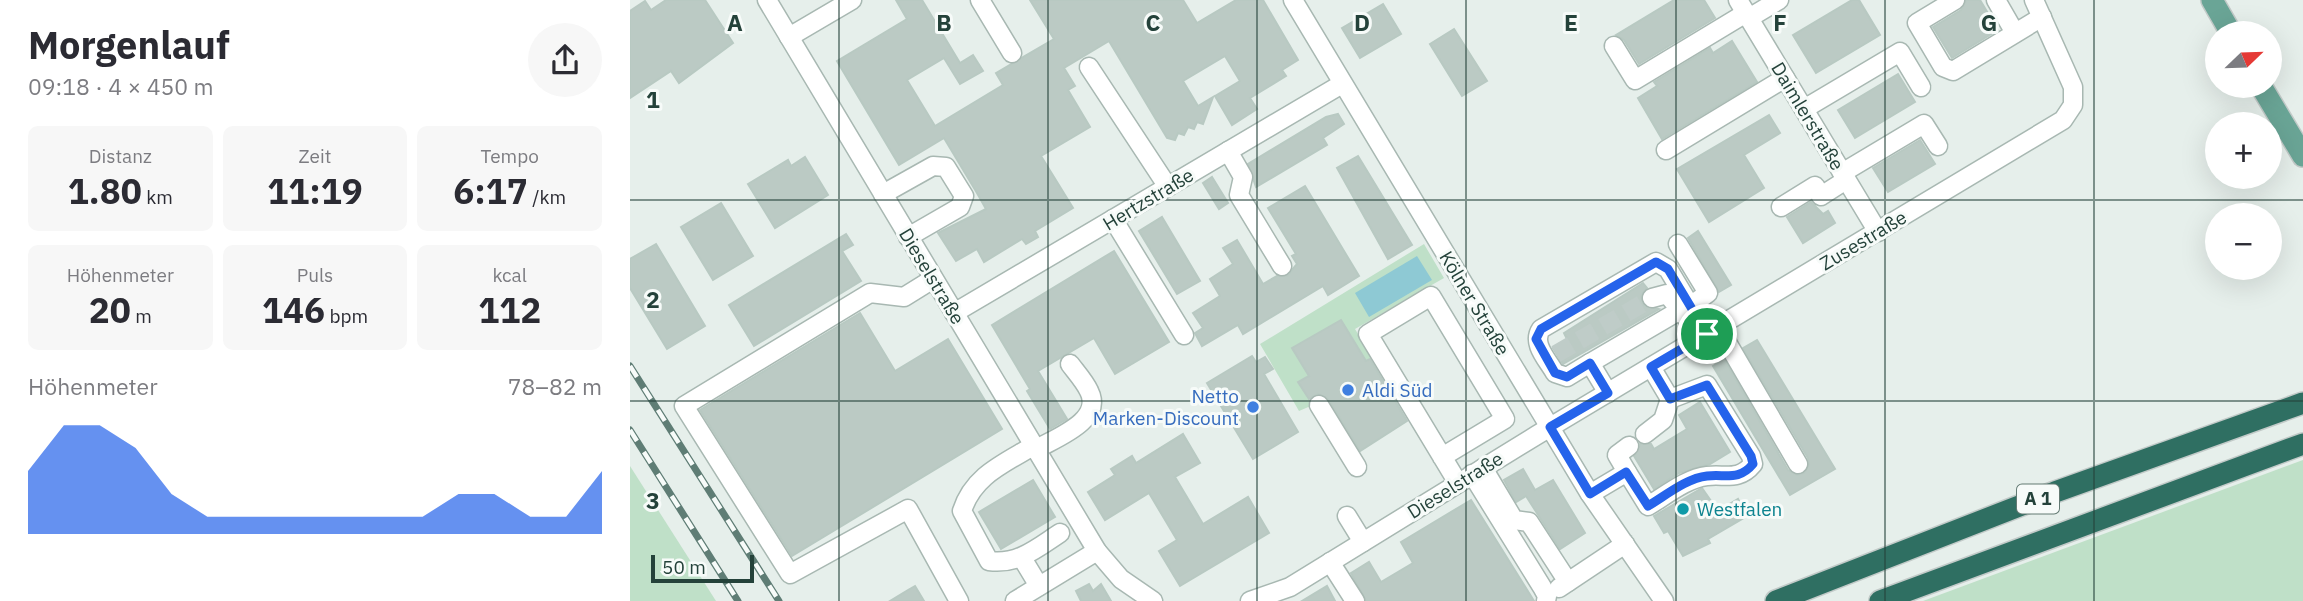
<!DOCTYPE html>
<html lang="de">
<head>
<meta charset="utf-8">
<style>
	:root { --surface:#fff; --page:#f7f7f7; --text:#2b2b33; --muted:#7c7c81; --accent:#2563eb }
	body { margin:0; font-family:"IBM Plex Sans",sans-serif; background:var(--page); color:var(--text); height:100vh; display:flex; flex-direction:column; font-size:26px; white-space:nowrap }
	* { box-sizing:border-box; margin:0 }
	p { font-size:23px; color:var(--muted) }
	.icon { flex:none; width:38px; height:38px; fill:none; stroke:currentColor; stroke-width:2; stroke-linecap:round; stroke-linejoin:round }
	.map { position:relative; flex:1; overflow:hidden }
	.details { display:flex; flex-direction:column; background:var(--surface); width:630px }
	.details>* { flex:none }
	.needle { width:46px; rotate:67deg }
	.buttons { position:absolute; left:1575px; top:21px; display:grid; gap:14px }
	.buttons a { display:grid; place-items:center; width:77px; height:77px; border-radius:50%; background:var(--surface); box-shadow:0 7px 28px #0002; font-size:35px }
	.scale { position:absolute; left:21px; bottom:18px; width:103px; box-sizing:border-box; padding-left:7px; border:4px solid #24423a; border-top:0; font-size:19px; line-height:24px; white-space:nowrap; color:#24423a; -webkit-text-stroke:5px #f7fbf9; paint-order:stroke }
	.pin { position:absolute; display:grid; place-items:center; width:60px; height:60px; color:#fff; margin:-30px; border:4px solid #fff; border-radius:50%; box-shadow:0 2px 7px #0007 }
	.round { display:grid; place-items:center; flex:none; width:74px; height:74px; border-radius:37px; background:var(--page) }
	.summary { display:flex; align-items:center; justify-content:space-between; height:119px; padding:0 28px }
	h1 { font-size:38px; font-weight:800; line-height:52px }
	.stats { display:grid; grid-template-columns:repeat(3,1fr); gap:10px; height:119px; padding:7px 28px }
	.stats div { display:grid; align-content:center; border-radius:10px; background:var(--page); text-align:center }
	.stats b { font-size:35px; font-weight:800 }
	.stats small { font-size:19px; font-weight:400 }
	.stats p { font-size:19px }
	.chart { height:196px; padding:14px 28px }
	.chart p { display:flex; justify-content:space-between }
	.chart svg { width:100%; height:126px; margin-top:7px; fill:var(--accent); opacity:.7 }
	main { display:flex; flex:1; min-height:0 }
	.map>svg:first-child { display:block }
</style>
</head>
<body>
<main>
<section class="details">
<div class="summary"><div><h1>Morgenlauf</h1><p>09:18 · 4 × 450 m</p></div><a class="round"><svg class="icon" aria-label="share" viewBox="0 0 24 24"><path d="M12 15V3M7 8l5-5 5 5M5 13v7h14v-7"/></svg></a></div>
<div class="stats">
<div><p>Distanz</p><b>1.80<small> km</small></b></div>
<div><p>Zeit</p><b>11:19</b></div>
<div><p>Tempo</p><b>6:17<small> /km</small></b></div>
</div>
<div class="stats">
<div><p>Höhenmeter</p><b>20<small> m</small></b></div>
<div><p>Puls</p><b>146<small> bpm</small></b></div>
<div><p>kcal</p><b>112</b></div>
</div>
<div class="chart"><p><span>Höhenmeter</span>78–82 m</p>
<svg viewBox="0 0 160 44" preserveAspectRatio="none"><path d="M0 44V22L10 6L20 6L30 14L40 30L50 38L60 38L70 38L80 38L90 38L100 38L110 38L120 30L130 30L140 38L150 38L160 22V44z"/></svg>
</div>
</section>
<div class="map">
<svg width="1673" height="601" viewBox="0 0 1673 601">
	<rect width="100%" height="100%" fill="#e6efeb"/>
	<g fill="#bfe0c8">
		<path d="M794,244l20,34 -89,51 17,28 -6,4 -25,-41 -48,28 16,28 -10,7 14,22 -14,6 -39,-67z"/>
		<path d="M1673,460v141h-380z"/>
		<path d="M0,466l86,135h-86z"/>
	</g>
	<path fill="#8ec9d4" d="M787,256l15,24 -63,37 -14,-24z"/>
	<g fill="#bbcac4" stroke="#b8c9c2" stroke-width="2">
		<path d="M36,0h39l28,43 -54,40 -8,-12 -41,27v-87l15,-10 6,9z"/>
		<path d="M266,0h26l38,63 13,-8 10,16 -23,13 -16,-26 -37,22 28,46 68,-41 -7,-12 58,-34 -24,-39h153l14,23 39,-23h27l35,60 -16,10 4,6 -36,22 7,11 -25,16 -17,-29 25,-15 -15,-25 -42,25 15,25 15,-9 -10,27 -6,-2 -3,7 -6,-2 -4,8 -6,-2 -3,7 -8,-2 -58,-97 -45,27 11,18 -7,4 22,37 -49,29 32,52 -38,23 3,6 -12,7 -4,-5 -38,23 -7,-13 -21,12 -18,-28 48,-24 -9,-16 -33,-55 -45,27 -62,-104 70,-42z"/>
		<path d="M1044,0h30l11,18 -76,46 -15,-24 -8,-5z"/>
		<path d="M1222,0h7l21,35 -64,38 -23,-38z"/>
		<path d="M1336,0h14l18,30 -46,28 -19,-31 28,-17z"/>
		<path d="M753,4l18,30 -41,24 -18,-30z"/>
		<path d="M824,29l33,52 -25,15 -32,-52z"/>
		<path d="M1102,41l25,41 -95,57 -24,-41 19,-12 -3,-4 56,-34 3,5z"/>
		<path d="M1268,74l17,28 -60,36 -17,-28z"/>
		<path d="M708,114l6,10 -21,14 4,7 -71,42 -8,-23 78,-47z"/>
		<path d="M1139,115l11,18 -36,22 20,33 -55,34 -32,-53z"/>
		<path d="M1290,140l15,24 -47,28 -15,-24z"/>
		<path d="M728,156l54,89 -24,14 -51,-91z"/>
		<path d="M175,157l23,38 -53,33 -27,-44 40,-24 3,6z"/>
		<path d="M582,177l16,26 -9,6 -16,-26z"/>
		<path d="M675,186l54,90 -31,19 -5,-9 -80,48 -5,-9 -36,21 -7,-13 8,-5 -10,-15 27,-17 -10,-17 23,-15 -10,-16 14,-8 26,44 14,-8h10l10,-12 -5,-8 4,-2 -28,-46z"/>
		<path d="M1181,202l12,12 5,-3 7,12 -32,20 -16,-26z"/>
		<path d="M91,203l32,53 -40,24 -32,-53z"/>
		<path d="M532,217l38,64 -23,13 -38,-63z"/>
		<path d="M1068,231l33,54 -12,7 -31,-54z"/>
		<path d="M216,234l7,11 -11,6 19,30 -107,65 -25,-41z"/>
		<path d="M26,244l49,82 -38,23 -37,-61v-29z"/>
		<path d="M484,251l55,91 -54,32 -21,-36 -56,33 29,48 -17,10 -23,-38 3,-2 -38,-64z"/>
		<path d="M1013,283l4,5 -6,8 3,9 15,4 -96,55 -10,-16 14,-9 -3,-6z"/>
		<path d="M230,313l35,58 53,-32 54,90 -210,127 -92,-146z"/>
		<path d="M711,320l25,41 4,-2 37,62 -47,30 -32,-52 -10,-5 -9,5 -11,-17 11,-6 -17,-28z"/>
		<path d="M1127,340l78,129 -45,26 -77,-129 11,-7 64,111 9,5 7,-2 5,-8 -1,-7 -65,-110z"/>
		<path d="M622,356l4,6 9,-5 8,12 -9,5 34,58 -45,27 -46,-76z"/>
		<path d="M1070,402l30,50 -20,12 -31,9 -25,16 -20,-33 6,-12h11l3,5 33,-20 -8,-14z"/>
		<path d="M553,434l17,29 -25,14 28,47 45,-27 21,36 -89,53 -21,-35 18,-11 -28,-47 -44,27 -17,-28 27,-17 -4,-6 21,-13 4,7z"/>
		<path d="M893,469l12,21 18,-10 32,53 -25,16 -34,-53 -10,6 -12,-22z"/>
		<path d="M403,480l22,37 -54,32 -22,-37z"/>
		<path d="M1072,488l16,23 20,-12 9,17 -39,23 2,4 -27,13 -15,-25 -4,2 -10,-17z"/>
		<path d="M841,500l63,101h-168l-15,-28 18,-11 12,20 32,-19 -12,-21z"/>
		<path d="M459,584l4,7 8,-7 10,17h-30l-5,-10z"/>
		<path d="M285,586l9,15h-34l18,-11z"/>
		<path d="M697,586l8,15h-33z"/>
	</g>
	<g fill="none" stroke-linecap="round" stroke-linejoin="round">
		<path stroke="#bfccc8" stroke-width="18" stroke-dasharray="18 9" stroke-linecap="butt" d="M926,354l96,-56"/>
		<defs>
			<g id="minor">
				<path d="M137,0l330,551 24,28 32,22"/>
				<path d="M350,0l32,53"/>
				<path d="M663,0l297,494 74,107"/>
				<path d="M1108,0l140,232"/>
				<path d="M1325,0l-38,23 26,44 10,4 89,-54"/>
				<path d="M1366,0l19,33"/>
				<path d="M1119,18l30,-18"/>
				<path d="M159,37l63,-37"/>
				<path d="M984,46l21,34 111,-67"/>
				<path d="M459,67l79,120"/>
				<path d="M1174,109l96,-57 21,35"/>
				<path d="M1036,150l119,-72"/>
				<path d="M598,151l15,26 -4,18 43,71"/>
				<path d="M1212,173l82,-49 14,22"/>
				<path d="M253,194l50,-28 13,1 18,29 -4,11 -52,30"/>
				<path d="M1151,207l34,-21 6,10 25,-16"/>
				<path d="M483,219l71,116"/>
				<path d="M303,279l-29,18 -34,-4 -186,113 106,168 118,-65 51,92"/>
				<path d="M1022,298l15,-4 15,18 26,-19 -30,-49"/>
				<path d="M324,313l388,-229"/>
				<path d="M1088,327l80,137"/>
				<path d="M960,363l87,-51 8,3 8,14"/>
				<path d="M978,393l-18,-30 -23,14 -12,-4c-7,-13 -24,-29 -14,-44l115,-67 12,7 39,65"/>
				<path d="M689,405l38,62"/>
				<path d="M1015,434l18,-14 7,-21"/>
				<path d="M403,446c-30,18 -60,30 -71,65l27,50c29,4 48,-13 71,-28"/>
				<path d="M405,450c20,-12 69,-29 54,-59 -4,-9 -13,-19 -19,-27"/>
				<path d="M812,457l63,-38 -74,-123 -63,38 90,149"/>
				<path d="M853,468l31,52 15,2 39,60"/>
				<path d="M997,472l-10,-17 12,-9"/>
				<path d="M842,474l70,113 5,9 -1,5"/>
				<path d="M960,494l37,-22 21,34c17,-10 39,-28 59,-30 19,-2 32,5 46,-12l-2,-8 -44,-71 -37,14 -19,-32"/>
				<path d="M717,516l16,26"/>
				<path d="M392,558l17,28"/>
				<path d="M700,562l25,39"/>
				<path d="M929,588l66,-44"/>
				<path d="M385,601l82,-50"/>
				<path d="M620,601l40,-14 247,-152 526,-315 10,-15v-18l-39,-87"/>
			</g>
			<g id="major">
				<path d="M1582,0l19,33"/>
				<path d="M1631,86l42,70"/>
			</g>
			<g id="highway">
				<path d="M1146,601l279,-109 248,-89"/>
				<path d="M1250,601l423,-157"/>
			</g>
		</defs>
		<use href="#minor" stroke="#a8b8b2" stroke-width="21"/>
		<use href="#major" stroke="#c2cac8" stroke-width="24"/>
		<use href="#highway" stroke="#c2cac8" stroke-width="24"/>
		<use href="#minor" stroke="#fff" stroke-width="18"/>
		<use href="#major" stroke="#6aa596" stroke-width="21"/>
		<use href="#highway" stroke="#2f6f62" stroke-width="21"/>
		<defs>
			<g id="rail">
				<path d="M0,366l149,235"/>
				<path d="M0,430l108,171"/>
			</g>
		</defs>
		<use href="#rail" stroke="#5f7d75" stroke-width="7"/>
		<use href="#rail" stroke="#f7fbf9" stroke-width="4.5" stroke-dasharray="13" stroke-linecap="butt"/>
	</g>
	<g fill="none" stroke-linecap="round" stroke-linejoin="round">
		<defs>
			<path id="route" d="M1026,262l12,7 39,65 -56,33 19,32 37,-14 44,71 2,8c-14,17 -27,10 -46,12 -20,2 -42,20 -59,30l-22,-34 -36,22 -40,-67 58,-34 -18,-30 -23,14 -12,-4 -19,-34 5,-10z"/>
		</defs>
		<use href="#route" stroke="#fff" stroke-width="14"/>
		<use href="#route" stroke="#2563eb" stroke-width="9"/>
	</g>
	<path fill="none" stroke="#24423a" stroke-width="2" stroke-opacity="0.55" d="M209,0v601M418,0v601M627,0v601M836,0v601M1046,0v601M1255,0v601M1464,0v601M0,200h1673M0,401h1673"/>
	<g fill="#3f7fe0" stroke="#f7fbf9" stroke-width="2.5">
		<circle cx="718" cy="390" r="7"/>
		<circle cx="623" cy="407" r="7"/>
	</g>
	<circle fill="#0f9aa8" stroke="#f7fbf9" stroke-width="2.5" cx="1053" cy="509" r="7"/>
	<g text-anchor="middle" stroke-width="6" stroke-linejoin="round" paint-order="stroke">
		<rect fill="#f7fbf9" stroke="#637a73" stroke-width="2" x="1387" y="484.5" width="42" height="29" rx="5"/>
		<g font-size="18" font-weight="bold" fill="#24423a">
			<text x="1408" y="505">A 1</text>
		</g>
		<g font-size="19" fill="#24423a" stroke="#f7fbf9">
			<text transform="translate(1178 116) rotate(59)" y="7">Daimlerstraße</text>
			<text transform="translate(518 199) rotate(-31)" y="7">Hertzstraße</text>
			<text transform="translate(1233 240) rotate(-31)" y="7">Zusestraße</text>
			<text transform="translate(302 276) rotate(59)" y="7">Dieselstraße</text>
			<text transform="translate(845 303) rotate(59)" y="7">Kölner Straße</text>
			<text transform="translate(825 485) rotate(-32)" y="7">Dieselstraße</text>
		</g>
		<g font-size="19" fill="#366cbe" stroke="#f7fbf9" text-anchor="start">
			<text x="732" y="397">Aldi Süd</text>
			<text x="609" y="403" text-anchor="end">Netto<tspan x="609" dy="22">Marken-Discount</tspan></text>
		</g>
		<g font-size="19" fill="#0d838f" stroke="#f7fbf9" text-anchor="start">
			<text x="1067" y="516">Westfalen</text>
		</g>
	</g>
	<g font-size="23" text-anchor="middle" font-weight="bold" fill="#24423a" stroke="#f7fbf9" stroke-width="6" stroke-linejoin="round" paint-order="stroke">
		<text x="105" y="31">A</text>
		<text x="314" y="31">B</text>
		<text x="523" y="31">C</text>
		<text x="732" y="31">D</text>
		<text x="941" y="31">E</text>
		<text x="1150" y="31">F</text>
		<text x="1359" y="31">G</text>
		<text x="23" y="108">1</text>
		<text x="23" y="308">2</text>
		<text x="23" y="509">3</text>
	</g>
</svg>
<div class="buttons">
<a><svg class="needle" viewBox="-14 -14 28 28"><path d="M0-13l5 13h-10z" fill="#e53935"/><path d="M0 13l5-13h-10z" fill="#7c7c81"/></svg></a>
<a>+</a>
<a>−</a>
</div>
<div class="scale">50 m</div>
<div class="pin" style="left:1077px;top:334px;background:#1e9e55"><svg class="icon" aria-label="arrive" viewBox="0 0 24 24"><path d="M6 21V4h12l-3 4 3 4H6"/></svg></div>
</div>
</main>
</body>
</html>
